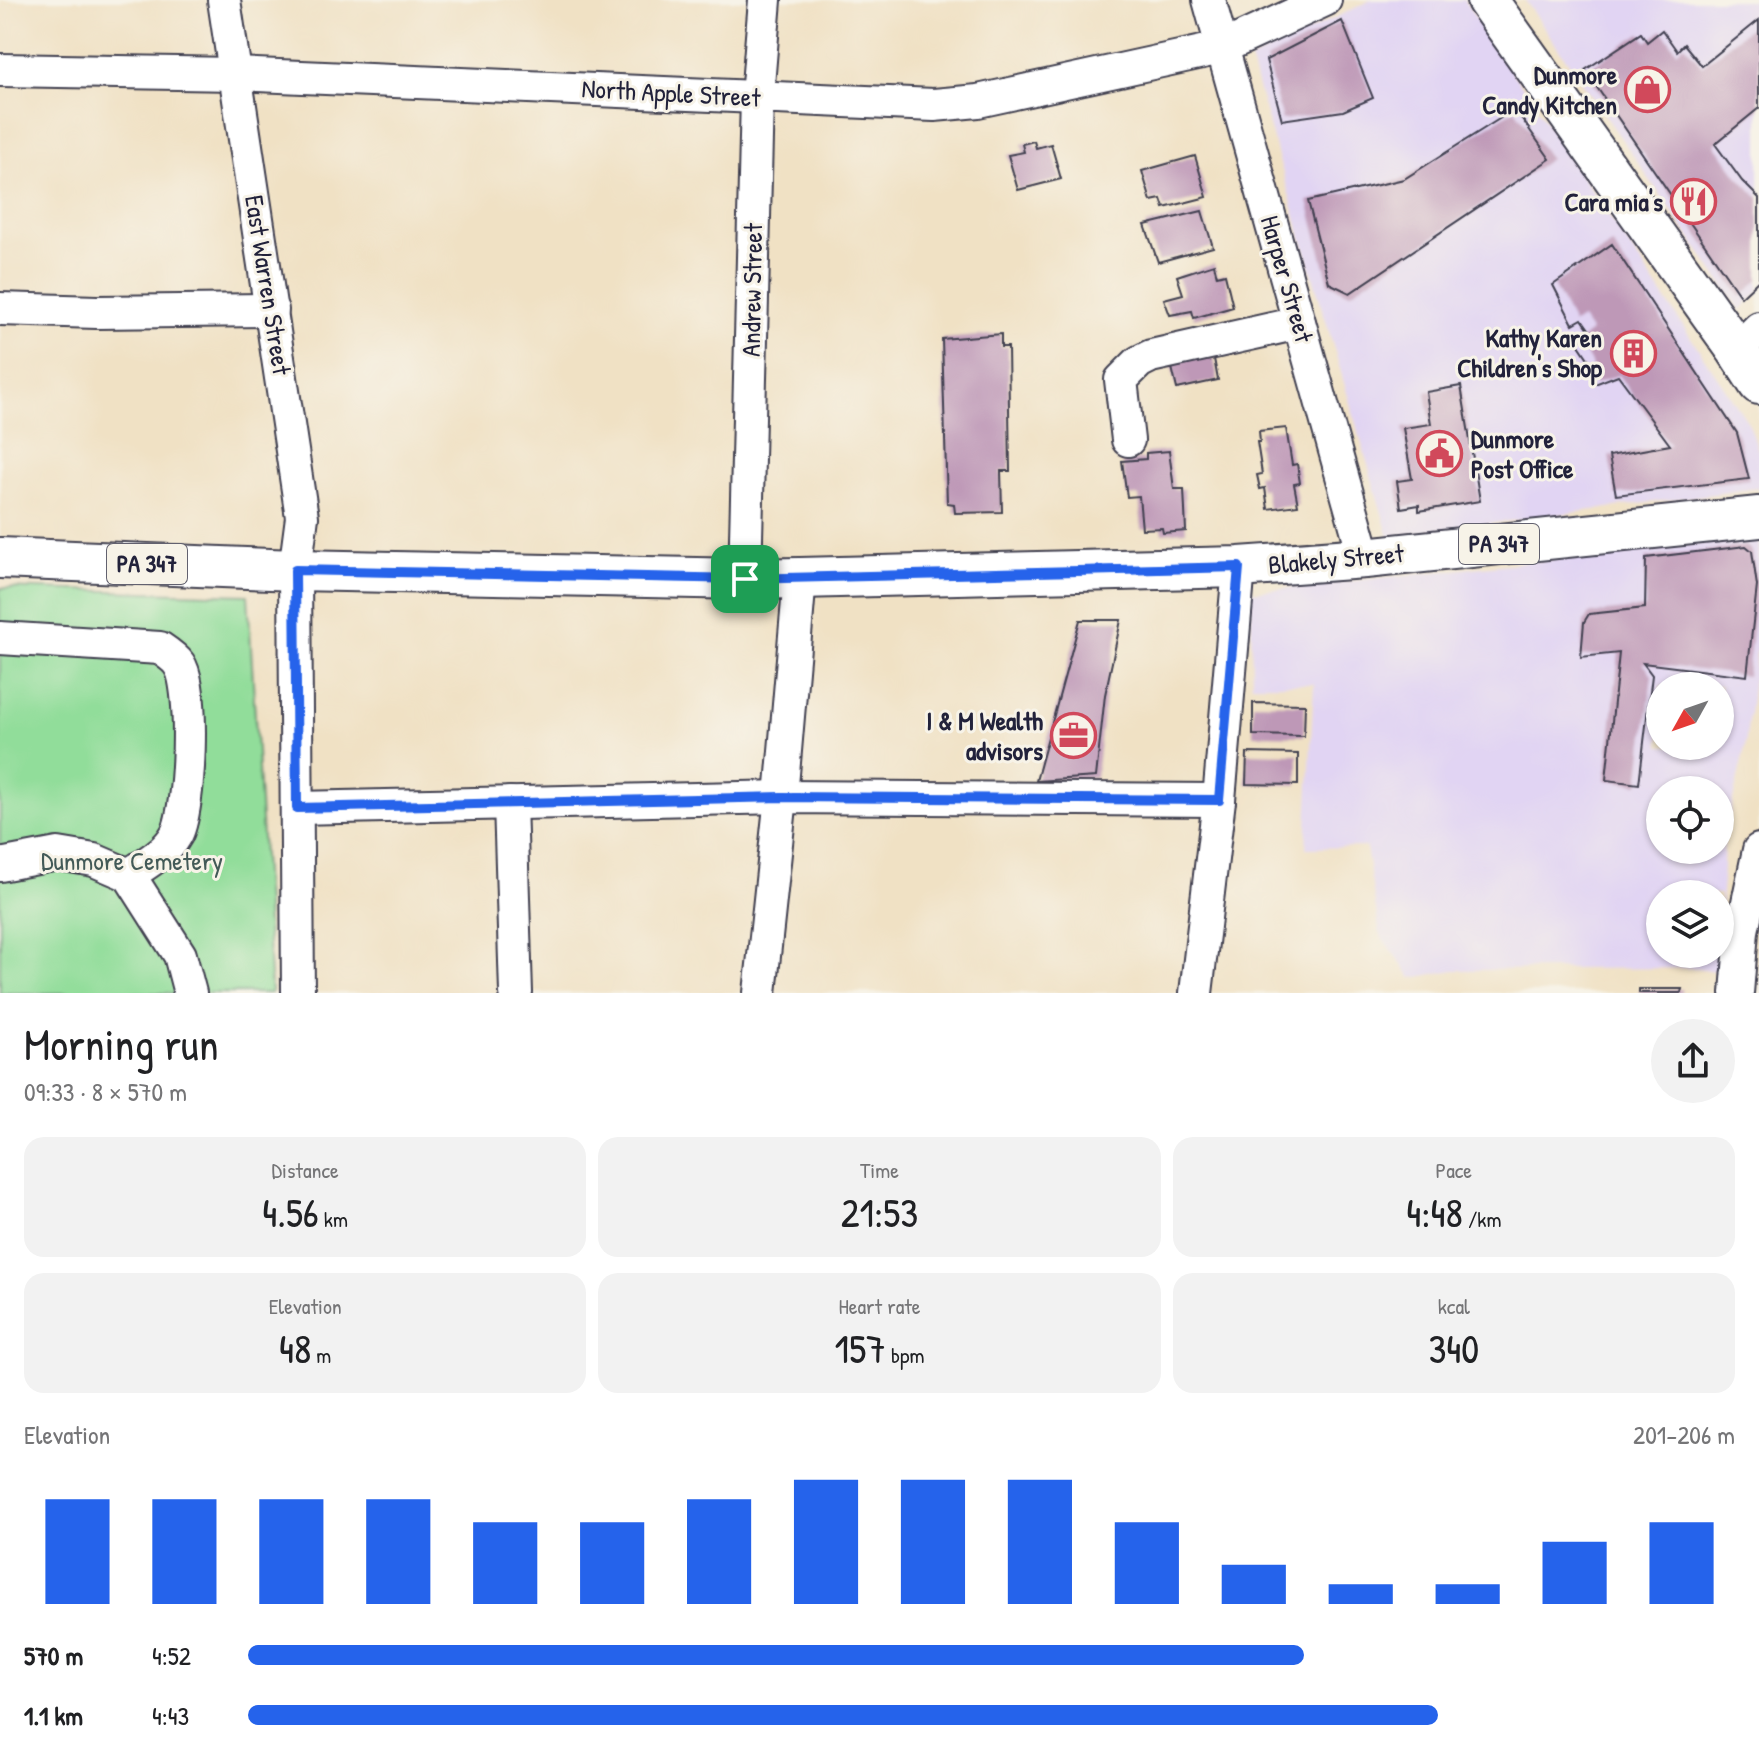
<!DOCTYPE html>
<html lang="en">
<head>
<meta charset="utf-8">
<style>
	:root { --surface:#fff; --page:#f2f2f2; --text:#202124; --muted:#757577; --accent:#2563eb }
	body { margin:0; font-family:"Patrick Hand",sans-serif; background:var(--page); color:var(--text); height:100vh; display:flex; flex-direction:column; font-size:30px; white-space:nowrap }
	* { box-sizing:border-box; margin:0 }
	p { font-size:26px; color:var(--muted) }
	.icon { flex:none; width:44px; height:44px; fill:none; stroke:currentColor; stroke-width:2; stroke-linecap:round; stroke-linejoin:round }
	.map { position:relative; height:993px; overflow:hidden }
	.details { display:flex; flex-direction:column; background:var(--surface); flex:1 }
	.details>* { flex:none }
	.needle { width:52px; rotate:230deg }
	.fabs { position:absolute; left:1646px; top:672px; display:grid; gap:16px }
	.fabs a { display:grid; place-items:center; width:88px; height:88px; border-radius:50%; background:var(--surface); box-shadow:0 2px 6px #0004; font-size:40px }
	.pin { position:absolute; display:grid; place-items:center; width:68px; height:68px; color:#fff; margin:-34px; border-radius:16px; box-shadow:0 4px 12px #0006 }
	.round { display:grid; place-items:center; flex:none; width:84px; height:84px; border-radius:42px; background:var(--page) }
	.head { display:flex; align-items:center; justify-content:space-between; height:136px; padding:0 24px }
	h1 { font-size:44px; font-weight:600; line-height:60px }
	.metrics { display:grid; grid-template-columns:repeat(3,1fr); gap:12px; height:136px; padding:8px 24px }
	.metrics div { display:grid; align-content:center; border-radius:20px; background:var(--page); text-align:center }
	.metrics b { font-size:40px; font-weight:600 }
	.metrics small { font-size:22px; font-weight:400 }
	.metrics p { font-size:22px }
	.chart { height:224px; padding:16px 24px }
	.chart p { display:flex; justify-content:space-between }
	.chart svg { width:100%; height:144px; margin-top:8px; stroke:var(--accent); stroke-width:6 }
	ul { padding:0 24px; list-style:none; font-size:26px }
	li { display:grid; grid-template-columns:128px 96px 1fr; align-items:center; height:60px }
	li i { height:20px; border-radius:10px; background:var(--accent) }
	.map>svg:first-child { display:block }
</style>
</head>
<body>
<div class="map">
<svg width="1759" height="993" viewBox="0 0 1759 993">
	<rect width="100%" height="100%" fill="#f7f3e8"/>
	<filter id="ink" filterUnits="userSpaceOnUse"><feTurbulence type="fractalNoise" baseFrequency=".0125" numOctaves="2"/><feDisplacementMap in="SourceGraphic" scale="16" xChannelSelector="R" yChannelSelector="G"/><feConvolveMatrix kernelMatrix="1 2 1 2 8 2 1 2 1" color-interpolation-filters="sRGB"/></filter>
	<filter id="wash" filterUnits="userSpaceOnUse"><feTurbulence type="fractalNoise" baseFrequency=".006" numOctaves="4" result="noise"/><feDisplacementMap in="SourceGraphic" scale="32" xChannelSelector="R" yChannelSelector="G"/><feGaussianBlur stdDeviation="1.8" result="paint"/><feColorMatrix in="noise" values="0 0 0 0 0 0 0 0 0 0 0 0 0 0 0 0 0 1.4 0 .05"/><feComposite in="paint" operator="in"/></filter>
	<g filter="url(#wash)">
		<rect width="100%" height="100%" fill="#f0e1c4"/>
		<g fill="#e1d4f3" fill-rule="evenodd">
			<path d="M1371,0h93l285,424 10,28v36l-370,49 -139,-477z"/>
			<path d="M1525,0h234v292l-18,19z"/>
			<path d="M1759,537v94l-14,116 -21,93 -4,100v-46h-60v60h59v18l-22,-4 -243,2 -42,8 -32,-43 -14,-88 -60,1 8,-164h-62l-1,-92zM1660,686h60v60h-60zM1660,790h60v60h-60z"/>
		</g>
		<path fill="#91dd9a" stroke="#5a806a" stroke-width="2" d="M0,588l248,7 23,398h-271z"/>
		<g id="blocks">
			<g fill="#be98b7">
				<path d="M1759,20v88l-44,36 27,37 17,17v82l-18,17 -156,-227 56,-37 6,9 15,-12 15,21 7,-7 18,22z"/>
				<path d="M1342,21l31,77 -30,13 -61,9 -16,-60z"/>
				<path d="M1515,109l35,50 -200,134 -21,-10 -21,-82 96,-22z"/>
				<path d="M1034,141l2,7 15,-4 10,35 -43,11 -10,-35 16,-3 -2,-8z"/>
				<path d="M1195,156l12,41 -43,11 -3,-9 -10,2 -9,-30z"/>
				<path d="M1202,211l11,36 -55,15 -13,-37z"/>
				<path d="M1612,244l125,189 12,46 -133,16 -7,-39 61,-11 -52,-70 -23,9 -4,-21 -14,-21 14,-10 -9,-13 -9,5 -20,-39z"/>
				<path d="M1214,264l3,12 8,-2 8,33 -39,11 -2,-7 -22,4 -6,-16 19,-5 -6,-18z"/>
				<path d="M1001,334v13h7l2,124h-9l1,41 -47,1 -1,-9 -7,-1 -5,-164z"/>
				<path d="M1212,348l6,32 -41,9 -7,-30z"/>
				<path d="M1461,386l19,115 -61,10v-6l-18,3 -4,-27 15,-2 -9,-51 28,-4 -5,-32z"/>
				<path d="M1286,428l6,37 5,-1 3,19 -6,1 4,21 -30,4 -3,-21 -5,1 -3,-14 5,-1 -5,-32h3l-1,-11z"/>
				<path d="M1169,451l5,38h10l2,42 -23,2 -1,-5 -20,1 -3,-33 -12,1 -5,-36 24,-2v-6z"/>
				<path d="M1746,546l6,5 5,35 -10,90 -104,-13 9,12 -13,109 -33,-4 13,-127 -38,4 3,-35 5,-8 56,-6 1,-50z"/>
				<path d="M1080,620h41l-16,75 -9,82 -60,4z"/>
				<path d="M1253,703l52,1 -1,32 -51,-1z"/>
				<path d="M1247,753l51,1v31l-52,-1z"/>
				<path d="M1639,989h43l-1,4h-42z"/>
			</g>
		</g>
	</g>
	<g filter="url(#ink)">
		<use href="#blocks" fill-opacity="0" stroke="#413f50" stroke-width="2"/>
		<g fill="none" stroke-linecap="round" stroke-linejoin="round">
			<defs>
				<g id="minor">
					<path d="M224,0l78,517 -7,53 3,423"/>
					<path d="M1209,0l156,558"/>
					<path d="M0,70l236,4 698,31 44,-4 243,-53 104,-48"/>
					<path d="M0,309l97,3 175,-2"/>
					<path d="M1737,350l22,-22"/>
					<path d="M1128,440l-7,-60 18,-18 12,-6 148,-33"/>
					<path d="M745,579l12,-482 8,-97"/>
					<path d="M0,638l160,10c6,4 15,10 19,16 16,23 11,147 -3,171 -10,18 -31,29 -47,40"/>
					<path d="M510,803l6,190"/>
					<path d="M297,808l484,-11 438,3"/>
					<path d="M0,865l58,-11 36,6 35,15 51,80 10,38"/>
					<path d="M760,993l21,-196 19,-219"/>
					<path d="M1196,993l23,-193 20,-233"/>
					<path d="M1737,993l5,-62 17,-81"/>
				</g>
				<g id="major">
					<path d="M1487,0l250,350 22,34"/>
					<path d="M0,558l295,12 450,9 55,-1 439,-11 126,-9 394,-41"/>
				</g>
			</defs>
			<use href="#minor" stroke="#413f50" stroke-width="36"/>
			<use href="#major" stroke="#413f50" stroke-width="44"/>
			<use href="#minor" stroke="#fff" stroke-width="32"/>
			<use href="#major" stroke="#fff" stroke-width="40"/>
		</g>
	</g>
	<g fill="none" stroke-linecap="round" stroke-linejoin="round" filter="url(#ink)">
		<defs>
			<path id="route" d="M1239,567l-20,233 -438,-3 -484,11 -2,-238 450,9z"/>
		</defs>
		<use href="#route" stroke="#fff" stroke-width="16"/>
		<use href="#route" stroke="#2563eb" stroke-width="10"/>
	</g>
	<defs>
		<symbol id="shop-ring" viewBox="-11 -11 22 22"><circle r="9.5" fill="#f7f3e8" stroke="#d1495b" stroke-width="1.5"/><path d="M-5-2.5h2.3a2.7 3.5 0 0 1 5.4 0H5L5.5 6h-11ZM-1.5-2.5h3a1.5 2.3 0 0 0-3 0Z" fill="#d1495b"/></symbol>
		<symbol id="restaurant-ring" viewBox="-11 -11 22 22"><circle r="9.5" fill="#f7f3e8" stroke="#d1495b" stroke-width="1.5"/><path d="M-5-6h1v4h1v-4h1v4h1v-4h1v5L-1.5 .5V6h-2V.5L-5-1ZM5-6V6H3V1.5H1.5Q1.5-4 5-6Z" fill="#d1495b"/></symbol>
		<symbol id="building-ring" viewBox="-11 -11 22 22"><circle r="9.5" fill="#f7f3e8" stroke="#d1495b" stroke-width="1.5"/><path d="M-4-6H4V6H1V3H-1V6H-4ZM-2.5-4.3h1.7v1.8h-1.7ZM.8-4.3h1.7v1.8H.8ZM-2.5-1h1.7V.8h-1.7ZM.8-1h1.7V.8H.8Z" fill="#d1495b"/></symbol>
		<symbol id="civic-ring" viewBox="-11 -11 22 22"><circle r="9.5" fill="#f7f3e8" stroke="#d1495b" stroke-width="1.5"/><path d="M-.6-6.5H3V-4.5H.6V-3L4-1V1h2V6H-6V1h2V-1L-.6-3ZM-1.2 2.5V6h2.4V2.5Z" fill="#d1495b"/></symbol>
		<symbol id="office-ring" viewBox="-11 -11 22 22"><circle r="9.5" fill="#f7f3e8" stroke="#d1495b" stroke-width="1.5"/><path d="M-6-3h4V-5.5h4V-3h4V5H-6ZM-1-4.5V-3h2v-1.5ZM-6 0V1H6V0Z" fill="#d1495b"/></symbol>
	</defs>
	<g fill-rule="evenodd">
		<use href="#shop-ring" x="1622" y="64" width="51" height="51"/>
		<use href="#restaurant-ring" x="1668" y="176" width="51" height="51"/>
		<use href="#building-ring" x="1608" y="328" width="51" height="51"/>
		<use href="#civic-ring" x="1414" y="428" width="51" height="51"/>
		<use href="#office-ring" x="1048" y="710" width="51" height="51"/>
	</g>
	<g text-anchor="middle" stroke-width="6" stroke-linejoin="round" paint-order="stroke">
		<g fill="#f7f3e8" stroke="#62616f" stroke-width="2">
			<rect x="1459" y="524" width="80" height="40" rx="6"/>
			<rect x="107" y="544" width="80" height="40" rx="6"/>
		</g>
		<g font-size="24" font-weight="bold" fill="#22223b">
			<text x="1499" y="552">PA 347</text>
			<text x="147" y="572">PA 347</text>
		</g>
		<g font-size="26" font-weight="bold" fill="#22223b" stroke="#f7f3e8" text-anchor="end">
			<text x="1617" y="84">Dunmore<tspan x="1617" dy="30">Candy Kitchen</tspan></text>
			<text x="1663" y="211">Cara mia's</text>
			<text x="1602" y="347">Kathy Karen<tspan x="1602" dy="30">Children's Shop</tspan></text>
			<text x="1471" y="448" text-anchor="start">Dunmore<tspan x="1471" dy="30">Post Office</tspan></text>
			<text x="1043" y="730">I &amp; M Wealth<tspan x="1043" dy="30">advisors</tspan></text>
		</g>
		<g font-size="26" fill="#22223b" stroke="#f7f3e8">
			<text transform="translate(671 93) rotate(3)" y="9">North Apple Street</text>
			<text transform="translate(1287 279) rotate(74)" y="9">Harper Street</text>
			<text transform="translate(268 285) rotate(81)" y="9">East Warren Street</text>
			<text transform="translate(752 290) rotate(-89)" y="9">Andrew Street</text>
			<text transform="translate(1336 559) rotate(-5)" y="9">Blakely Street</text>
		</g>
		<g font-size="26" fill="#435a58" stroke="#f7f3e8">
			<text x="132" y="870">Dunmore Cemetery</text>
		</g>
	</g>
</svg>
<div class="fabs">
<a><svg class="needle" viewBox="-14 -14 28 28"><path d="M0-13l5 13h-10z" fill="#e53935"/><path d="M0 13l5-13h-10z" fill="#757577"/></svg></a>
<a><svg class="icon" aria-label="locate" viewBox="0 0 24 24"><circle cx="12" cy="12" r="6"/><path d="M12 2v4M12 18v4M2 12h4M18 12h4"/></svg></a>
<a><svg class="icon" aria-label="layers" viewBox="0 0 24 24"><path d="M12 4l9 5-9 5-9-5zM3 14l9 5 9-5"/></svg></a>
</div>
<div class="pin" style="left:745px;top:579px;background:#1e9e55"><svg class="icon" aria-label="arrive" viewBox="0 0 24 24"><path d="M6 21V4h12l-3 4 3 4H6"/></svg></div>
</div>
<section class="details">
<div class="head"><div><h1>Morning run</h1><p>09:33 · 8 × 570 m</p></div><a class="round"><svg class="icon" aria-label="share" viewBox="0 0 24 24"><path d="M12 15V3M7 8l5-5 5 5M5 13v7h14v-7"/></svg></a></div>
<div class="metrics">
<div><p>Distance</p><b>4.56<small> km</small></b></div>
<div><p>Time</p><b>21:53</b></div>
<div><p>Pace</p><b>4:48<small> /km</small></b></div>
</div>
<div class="metrics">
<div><p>Elevation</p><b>48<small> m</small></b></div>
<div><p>Heart rate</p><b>157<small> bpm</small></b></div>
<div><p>kcal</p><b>340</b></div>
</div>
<div class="chart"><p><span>Elevation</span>201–206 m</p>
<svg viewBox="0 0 160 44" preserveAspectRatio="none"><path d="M5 44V12M15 44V12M25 44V12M35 44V12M45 44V19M55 44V19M65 44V12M75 44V6M85 44V6M95 44V6M105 44V19M115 44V32M125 44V38M135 44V38M145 44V25M155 44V19"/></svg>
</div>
<ul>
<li><b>570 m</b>4:52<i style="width:71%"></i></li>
<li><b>1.1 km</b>4:43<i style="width:80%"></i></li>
</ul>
</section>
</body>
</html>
